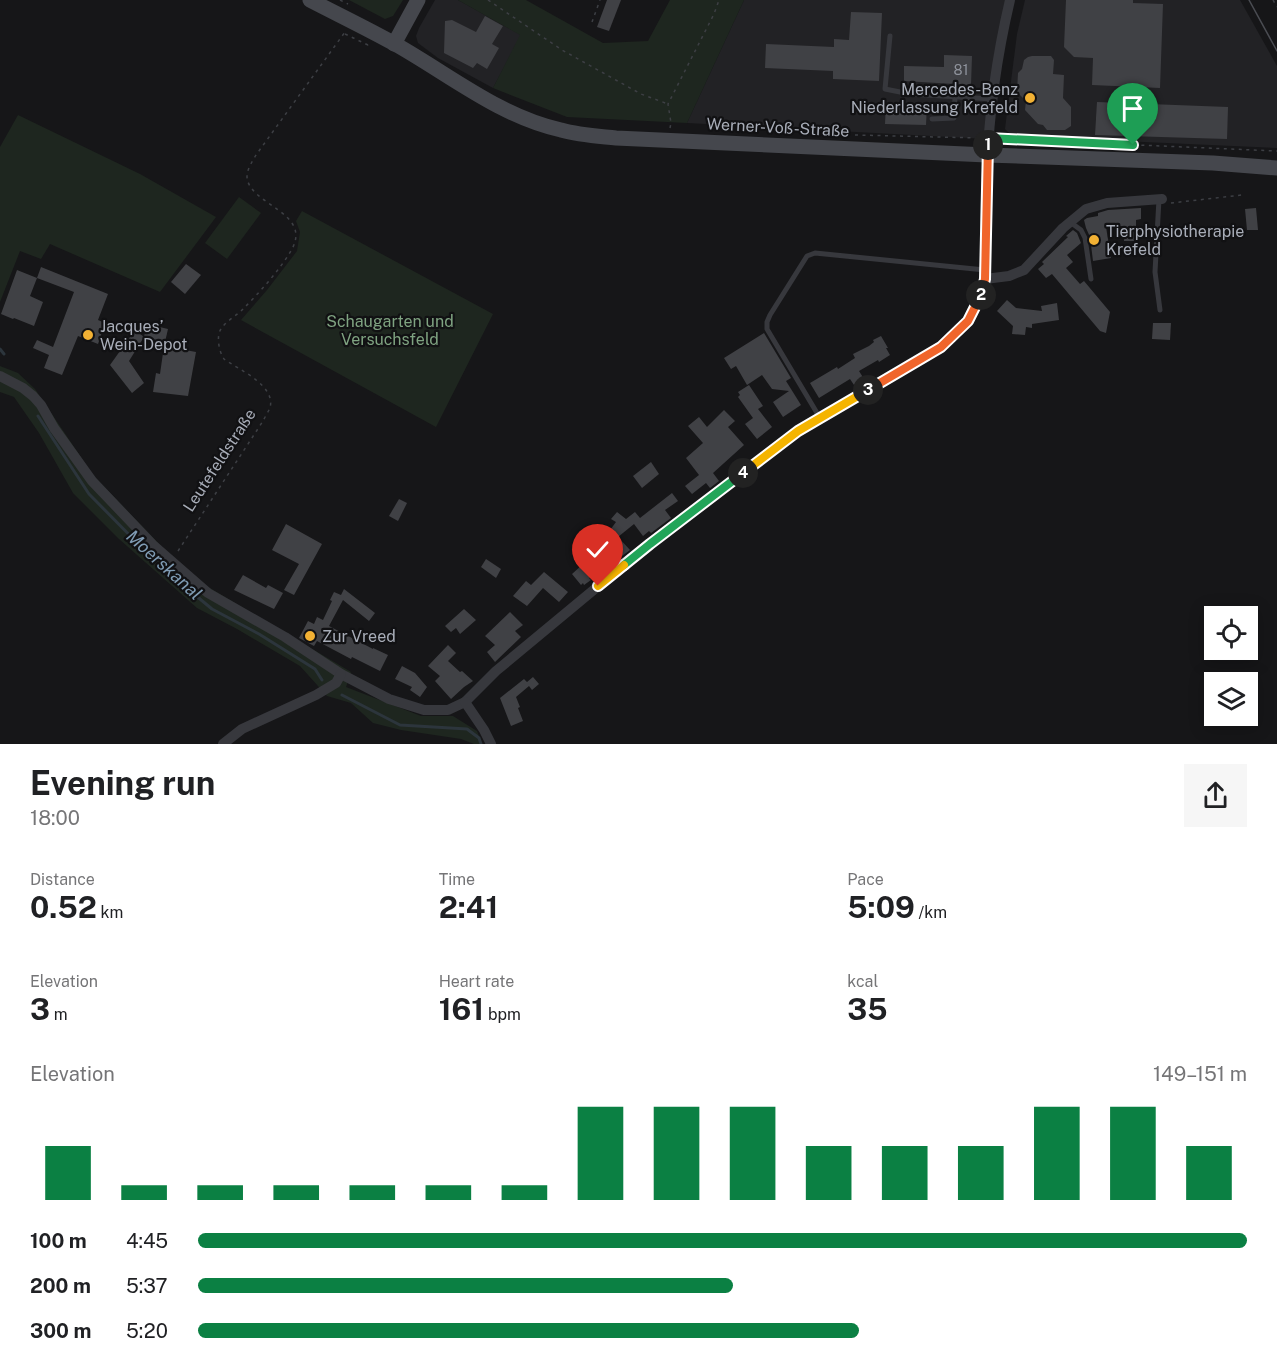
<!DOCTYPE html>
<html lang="en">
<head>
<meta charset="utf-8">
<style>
	:root { --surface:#fff; --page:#f6f6f6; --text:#202124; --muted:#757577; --accent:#0b8043 }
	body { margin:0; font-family:"Public Sans",sans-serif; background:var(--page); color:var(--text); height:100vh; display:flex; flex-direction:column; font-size:22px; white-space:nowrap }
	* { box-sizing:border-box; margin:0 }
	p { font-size:20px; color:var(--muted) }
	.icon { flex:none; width:33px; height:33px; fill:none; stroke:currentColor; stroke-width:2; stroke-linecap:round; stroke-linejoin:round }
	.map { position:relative; height:744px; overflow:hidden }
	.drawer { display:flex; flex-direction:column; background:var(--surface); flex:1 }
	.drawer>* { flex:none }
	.tools { position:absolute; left:1204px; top:606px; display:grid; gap:12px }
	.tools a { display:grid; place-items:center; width:54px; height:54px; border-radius:0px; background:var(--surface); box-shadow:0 3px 15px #0003; font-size:30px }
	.pin { position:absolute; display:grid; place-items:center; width:51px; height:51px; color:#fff; margin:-62px -26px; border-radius:50% 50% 50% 0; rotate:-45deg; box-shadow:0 0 6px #0007 }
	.pin .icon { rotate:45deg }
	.km { position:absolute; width:30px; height:30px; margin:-15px; border-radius:50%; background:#222; color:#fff; font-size:16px; line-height:30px; text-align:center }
	.round { display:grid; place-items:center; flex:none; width:63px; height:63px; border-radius:0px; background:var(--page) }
	.overview { display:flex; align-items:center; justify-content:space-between; height:102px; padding:0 30px }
	h1 { font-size:33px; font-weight:700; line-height:45px }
	.stats { display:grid; grid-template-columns:repeat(3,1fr); gap:9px; height:102px; padding:6px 30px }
	.stats div { display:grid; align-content:center }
	.stats b { font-size:30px; font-weight:700 }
	.stats small { font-size:16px; font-weight:400 }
	.stats p { font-size:16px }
	.chart { height:168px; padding:12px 30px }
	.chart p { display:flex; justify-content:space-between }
	.chart svg { width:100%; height:108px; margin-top:6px; stroke:var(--accent); stroke-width:6 }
	ul { padding:0 30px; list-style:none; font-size:20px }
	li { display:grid; grid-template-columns:96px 72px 1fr; align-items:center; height:45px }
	li i { height:15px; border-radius:8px; background:var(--accent) }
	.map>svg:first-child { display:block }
</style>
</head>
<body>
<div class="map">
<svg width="1277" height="744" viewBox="0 0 1277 744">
	<rect width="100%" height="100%" fill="#161618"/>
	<g fill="#222225">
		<path d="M435,0h23l63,35 -28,53 -55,-30 -20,-15 -2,-7 3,-8z"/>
		<path d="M744,0h266l-22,139 -301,-16z"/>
		<path d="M1025,0h215l37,66v82l-265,-12 -7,-7 12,-95z"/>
	</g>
	<g fill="#1e261f">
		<path d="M349,0h54l-10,16 -8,3z"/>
		<path d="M458,0h68l77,43 45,-2 22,-41h74l-57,123 -120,-6 -74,-29 27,-53z"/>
		<path d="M18,115l122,59 76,43 -56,75 -110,-48 -9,15 -21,-8 -20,51v-155z"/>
		<path d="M239,197l22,16 -34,46 -22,-16z"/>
		<path d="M302,211l191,103 -57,113 -195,-107 26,-30 30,-39 3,-19 -4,-11z"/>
		<path d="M0,366l18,7 17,16 58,86 73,76 34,31 151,90 -5,15 75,29h32l24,15 5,13h-8l-13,-5 -60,-9 -28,-7 -22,-20 -24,-7 -27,-30 -63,-37 -40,-21 -78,-69 -46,-46 -34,-60 -25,-36 -14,-5z"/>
	</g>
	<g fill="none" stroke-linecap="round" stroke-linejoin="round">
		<g stroke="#2c353c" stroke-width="3">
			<path d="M0,349l4,5"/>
			<path d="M38,416l51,78 70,71 53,44 47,25 56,35 7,11"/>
			<path d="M342,695l58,30 67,4 12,9 2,6"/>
		</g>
	</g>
	<g fill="#404145">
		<path d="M607,0h14l-12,31 -12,-4z"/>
		<path d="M1066,0h67v3l30,1 -3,84 -68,-3 1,-27 -19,-1 -10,-10z"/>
		<path d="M851,12l31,1 -3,68 -46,-2v-8l-68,-3 1,-24 68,3v-8l15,1z"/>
		<path d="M485,16l18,10 -11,18 7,4 -12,21 -10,-6 -4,5 -29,-15 1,-32 7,-1 24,12z"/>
		<path d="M944,55l28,1 -1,29 -67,-4v-15l40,1z"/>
		<path d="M1032,56h19l3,4 -1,14 11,1 -1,23 8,9v19l-6,4h-18l-4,-5 -5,-1 -13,-14 1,-9 -9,-9 1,-19 4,-4 2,-9 4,-3z"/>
		<path d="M1097,102l131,5 -1,32 -132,-4z"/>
		<path d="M886,103l41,2 -1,20 -41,-1z"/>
		<path d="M1141,208v11l-5,1v21h-12l-1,-15 -17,1 5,31 -18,3 -3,-24 -4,-9 -2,-8 3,-2 11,-2v-3l10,-3z"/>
		<path d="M1256,208l2,22h-11l-2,-21z"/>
		<path d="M1073,230l4,3 4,10 -14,12 6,7 -7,6 14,16 4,-3 26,31 -4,21 -6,-2 -48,-57 -6,4 -8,-9 6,-5 -2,-2 26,-25 -2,-1z"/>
		<path d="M186,264l15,11 -16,19 -14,-12z"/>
		<path d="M41,267l67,27 -10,26 7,3 -7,21 -20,-8 -16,39 -18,-7 5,-13 -16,-7 4,-8 16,7 21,-55 -37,-14z"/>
		<path d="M17,270l20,8 -7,18 13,6 -9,24 -20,-8 -1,1 -12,-5z"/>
		<path d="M1007,300l9,8 26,3 -1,-5 16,-3 2,17 -27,4v4l-6,-1 -1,8 -13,-1 1,-8 -16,-15z"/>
		<path d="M1153,323h18l-1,17 -18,-1z"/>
		<path d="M147,324l21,5 -3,13 -21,-5z"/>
		<path d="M135,330l9,7 -15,24 15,22 -12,10 -22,-28z"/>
		<path d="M764,333l27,45 -5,3 15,24 -18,12 -10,-15 16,-11 -17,-2 -10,-14 -15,10 -11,-19 -5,3 -7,-11z"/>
		<path d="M881,336l7,12h-2l4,7 -11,7 -1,-2 -19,11 5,8 -10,6 -4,-6 -31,19 -9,-15 27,-16 1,2 17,-11 -2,-4 16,-8 5,-4 -1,-2z"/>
		<path d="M164,346l32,6 -8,44 -35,-4 3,-19 4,1z"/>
		<path d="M749,385l14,21 -5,3 14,18 -15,12 -12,-15 8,-6 -15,-21 2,-2 -2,-3z"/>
		<path d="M724,410l11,11 -7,6 16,18 -31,28 6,8 -9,7 -4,-5 -14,11 -7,-8 14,-11 -13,-17 17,-15 -15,-17 11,-9 8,10z"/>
		<path d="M651,462l8,12 -17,14 -9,-12z"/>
		<path d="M672,493l6,8 -13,9 6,8 -20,15 -2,-2 -6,5 -9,-12 -16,13 12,13 -8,6 -3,-4 -25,20 1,1 -6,5 2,2 -7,5 -1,-2 -2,2 -9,-11 10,-9 -2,-3 24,-19 -2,-2 14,-19 -5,-3 6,-7 9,7 9,-7 5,6z"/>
		<path d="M399,499l8,4 -9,18 -9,-5z"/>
		<path d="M286,524l36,20 -28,51 -10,-5 15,-26 -27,-14z"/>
		<path d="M486,559l15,10 -5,9 -15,-11z"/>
		<path d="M544,572l24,20 -9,10 -16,-14 -16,18 -14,-10 13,-15 5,4z"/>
		<path d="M243,575l23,13 2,-3 15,8 -9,16 -40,-19z"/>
		<path d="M344,589l31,24 -6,8 -26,-21 -14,26 44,23v-1l15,7 -8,16 -28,-14 -1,2 -34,-18 -3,5 -15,-8 9,-17 6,3 3,-7 6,3 9,-19 -2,-1 4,-8 7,3z"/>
		<path d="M464,609l12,11 -16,14 -4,-6 -5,4 -6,-6z"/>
		<path d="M510,612l13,13 -8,6 6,6 -26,25 -8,-10 8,-7 -10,-9z"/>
		<path d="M448,645l8,8 -8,8 12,11 2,-1 11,10 -9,6 -13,12 -16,-18 5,-5 -12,-10z"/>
		<path d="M402,666l13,7 12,14 -7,10 -10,-7 2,-3 -17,-8z"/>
		<path d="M533,677l6,7 -7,6 -3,-4 -13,11 4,10 -2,1 5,13 -12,5 -11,-28 24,-19 3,3z"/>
	</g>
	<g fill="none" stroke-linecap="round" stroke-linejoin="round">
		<g stroke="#3d3f44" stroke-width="1.5" stroke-dasharray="3 4.5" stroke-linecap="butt">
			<path d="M340,0l8,4"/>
			<path d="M488,0l74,50 79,44 27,10"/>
			<path d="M1273,0l4,7"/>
			<path d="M592,22l8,-22"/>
			<path d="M345,34l23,11 1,-1"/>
			<path d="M670,128l1,-5 -3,-19 46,-90 5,-14"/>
			<path d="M855,135l124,3"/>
			<path d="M999,139l278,12"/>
			<path d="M1171,203l71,-8"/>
			<path d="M178,551l85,-130c2,-4 5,-9 7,-13 6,-23 -31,-38 -46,-49 -5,-7 -8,-23 -3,-30 5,-8 15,-13 21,-19 17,-17 38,-40 50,-61 20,-37 -43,-44 -45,-72 0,-8 5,-15 9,-22l89,-123"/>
		</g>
		<g stroke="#37383d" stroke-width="5">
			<path d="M890,36l-5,53 25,5 82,5"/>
			<path d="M932,119l22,-1 1,-21"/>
			<path d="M1159,199l-4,73 5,38"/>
			<path d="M1070,222l11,8 4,8 6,41"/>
			<path d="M820,418l-53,-89v-7l3,-7 37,-59 8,-3 170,17"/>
		</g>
		<g stroke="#37383d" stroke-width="10">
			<path d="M985,279l24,-3 15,-6 39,-42 23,-19 21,-6 55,-4"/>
			<path d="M0,376l23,12 10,8 8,9 13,23 38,53 61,64 55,48 77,44 56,37 48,25 35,11h24l17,-8 31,-31 153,-127 149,-113 143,-84 27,-26 13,-26 4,-16c1,-36 0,-73 2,-110 2,-57 10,-114 23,-169"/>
			<path d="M465,702l19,28 7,14"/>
			<path d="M223,744l19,-15 74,-34 20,-12 5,-9"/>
		</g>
		<g stroke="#45474d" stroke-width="15">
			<path d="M310,0c29,15 58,29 85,44 55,31 104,72 166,86 18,5 36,6 55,8l371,17 226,8 64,5"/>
			<path d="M394,44l24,-44"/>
		</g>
		<path stroke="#4a4c52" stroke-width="1.5" d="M1249,0l28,51"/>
	</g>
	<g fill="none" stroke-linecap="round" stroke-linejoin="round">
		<defs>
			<path id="split-1" d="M988,145v-7l145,7"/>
			<path id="split-2" d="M981,295l4,-16 3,-134"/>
			<path id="split-3" d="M868,390l73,-43 27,-26 13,-26"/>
			<path id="split-4" d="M743,473l55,-42 70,-41"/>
			<path id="split-5" d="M624,565l26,-21 93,-71"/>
			<path id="split-6" d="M598,586l26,-21"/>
		</defs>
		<use href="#split-1" stroke="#fff" stroke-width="12"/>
		<use href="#split-2" stroke="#fff" stroke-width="12"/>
		<use href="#split-3" stroke="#fff" stroke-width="12"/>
		<use href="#split-4" stroke="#fff" stroke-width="12"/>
		<use href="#split-5" stroke="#fff" stroke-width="12"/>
		<use href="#split-6" stroke="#fff" stroke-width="12"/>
		<use href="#split-1" stroke="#22a559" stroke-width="8"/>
		<use href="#split-2" stroke="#f0652b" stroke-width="8"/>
		<use href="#split-3" stroke="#f0652b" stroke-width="8"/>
		<use href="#split-4" stroke="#f5b400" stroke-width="8"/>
		<use href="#split-5" stroke="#22a559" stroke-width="8"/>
		<use href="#split-6" stroke="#f5b400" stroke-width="8"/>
	</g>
	<g fill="#f2b134" stroke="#111113" stroke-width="2">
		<circle cx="1030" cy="98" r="6"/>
		<circle cx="1094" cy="240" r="6"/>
		<circle cx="88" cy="335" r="6"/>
		<circle cx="310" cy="636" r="6"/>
	</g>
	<g text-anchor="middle" stroke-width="4.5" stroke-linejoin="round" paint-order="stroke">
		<g font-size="14" fill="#8e929b">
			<text x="961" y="75">81</text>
		</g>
		<g font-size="16" fill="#a8adb8" stroke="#111113" text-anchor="start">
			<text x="1018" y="95" text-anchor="end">Mercedes-Benz<tspan x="1018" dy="18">Niederlassung Krefeld</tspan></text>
			<text x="1106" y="237">Tierphysiotherapie<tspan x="1106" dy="18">Krefeld</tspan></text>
			<text x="100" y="332">Jacques’<tspan x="100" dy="18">Wein-Depot</tspan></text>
			<text x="322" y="642">Zur Vreed</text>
		</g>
		<g font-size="16" fill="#a8adb8" stroke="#111113">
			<text transform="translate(778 127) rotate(3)" y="6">Werner-Voß-Straße</text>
			<text transform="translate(219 460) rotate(-57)" y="6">Leutefeldstraße</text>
		</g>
		<g font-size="16" fill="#7fa381" stroke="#111113">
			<text x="390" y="327">Schaugarten und<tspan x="390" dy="18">Versuchsfeld</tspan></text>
		</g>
		<g font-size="18" font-style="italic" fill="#7f9bb3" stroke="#111113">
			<text transform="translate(164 565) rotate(42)" y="6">Moerskanal</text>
		</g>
	</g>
</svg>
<div class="tools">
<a><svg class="icon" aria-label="locate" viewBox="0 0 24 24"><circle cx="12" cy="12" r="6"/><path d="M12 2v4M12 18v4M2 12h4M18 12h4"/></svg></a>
<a><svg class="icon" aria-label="layers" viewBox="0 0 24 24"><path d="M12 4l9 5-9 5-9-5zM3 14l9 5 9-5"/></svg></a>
</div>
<div class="pin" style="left:1133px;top:145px;background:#1e9e55"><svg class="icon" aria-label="arrive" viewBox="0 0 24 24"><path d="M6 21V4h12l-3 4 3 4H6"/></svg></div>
<div class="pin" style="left:598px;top:586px;background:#d93025"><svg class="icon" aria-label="check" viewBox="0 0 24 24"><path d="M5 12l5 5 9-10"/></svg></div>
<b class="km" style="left:988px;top:145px">1</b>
<b class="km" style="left:981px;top:295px">2</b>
<b class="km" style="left:868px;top:390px">3</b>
<b class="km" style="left:743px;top:473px">4</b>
</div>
<section class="drawer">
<div class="overview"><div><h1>Evening run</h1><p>18:00</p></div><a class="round"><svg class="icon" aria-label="share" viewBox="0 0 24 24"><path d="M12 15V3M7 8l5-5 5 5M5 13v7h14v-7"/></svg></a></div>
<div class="stats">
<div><p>Distance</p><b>0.52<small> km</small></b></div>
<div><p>Time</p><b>2:41</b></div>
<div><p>Pace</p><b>5:09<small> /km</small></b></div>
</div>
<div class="stats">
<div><p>Elevation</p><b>3<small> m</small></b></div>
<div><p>Heart rate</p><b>161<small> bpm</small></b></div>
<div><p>kcal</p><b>35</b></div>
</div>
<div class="chart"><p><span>Elevation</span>149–151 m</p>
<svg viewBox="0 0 160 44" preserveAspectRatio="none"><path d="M5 44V22M15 44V38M25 44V38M35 44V38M45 44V38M55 44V38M65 44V38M75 44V6M85 44V6M95 44V6M105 44V22M115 44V22M125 44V22M135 44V6M145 44V6M155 44V22"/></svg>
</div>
<ul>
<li><b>100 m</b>4:45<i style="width:100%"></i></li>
<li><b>200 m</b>5:37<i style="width:51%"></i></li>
<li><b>300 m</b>5:20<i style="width:63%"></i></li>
</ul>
</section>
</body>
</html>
